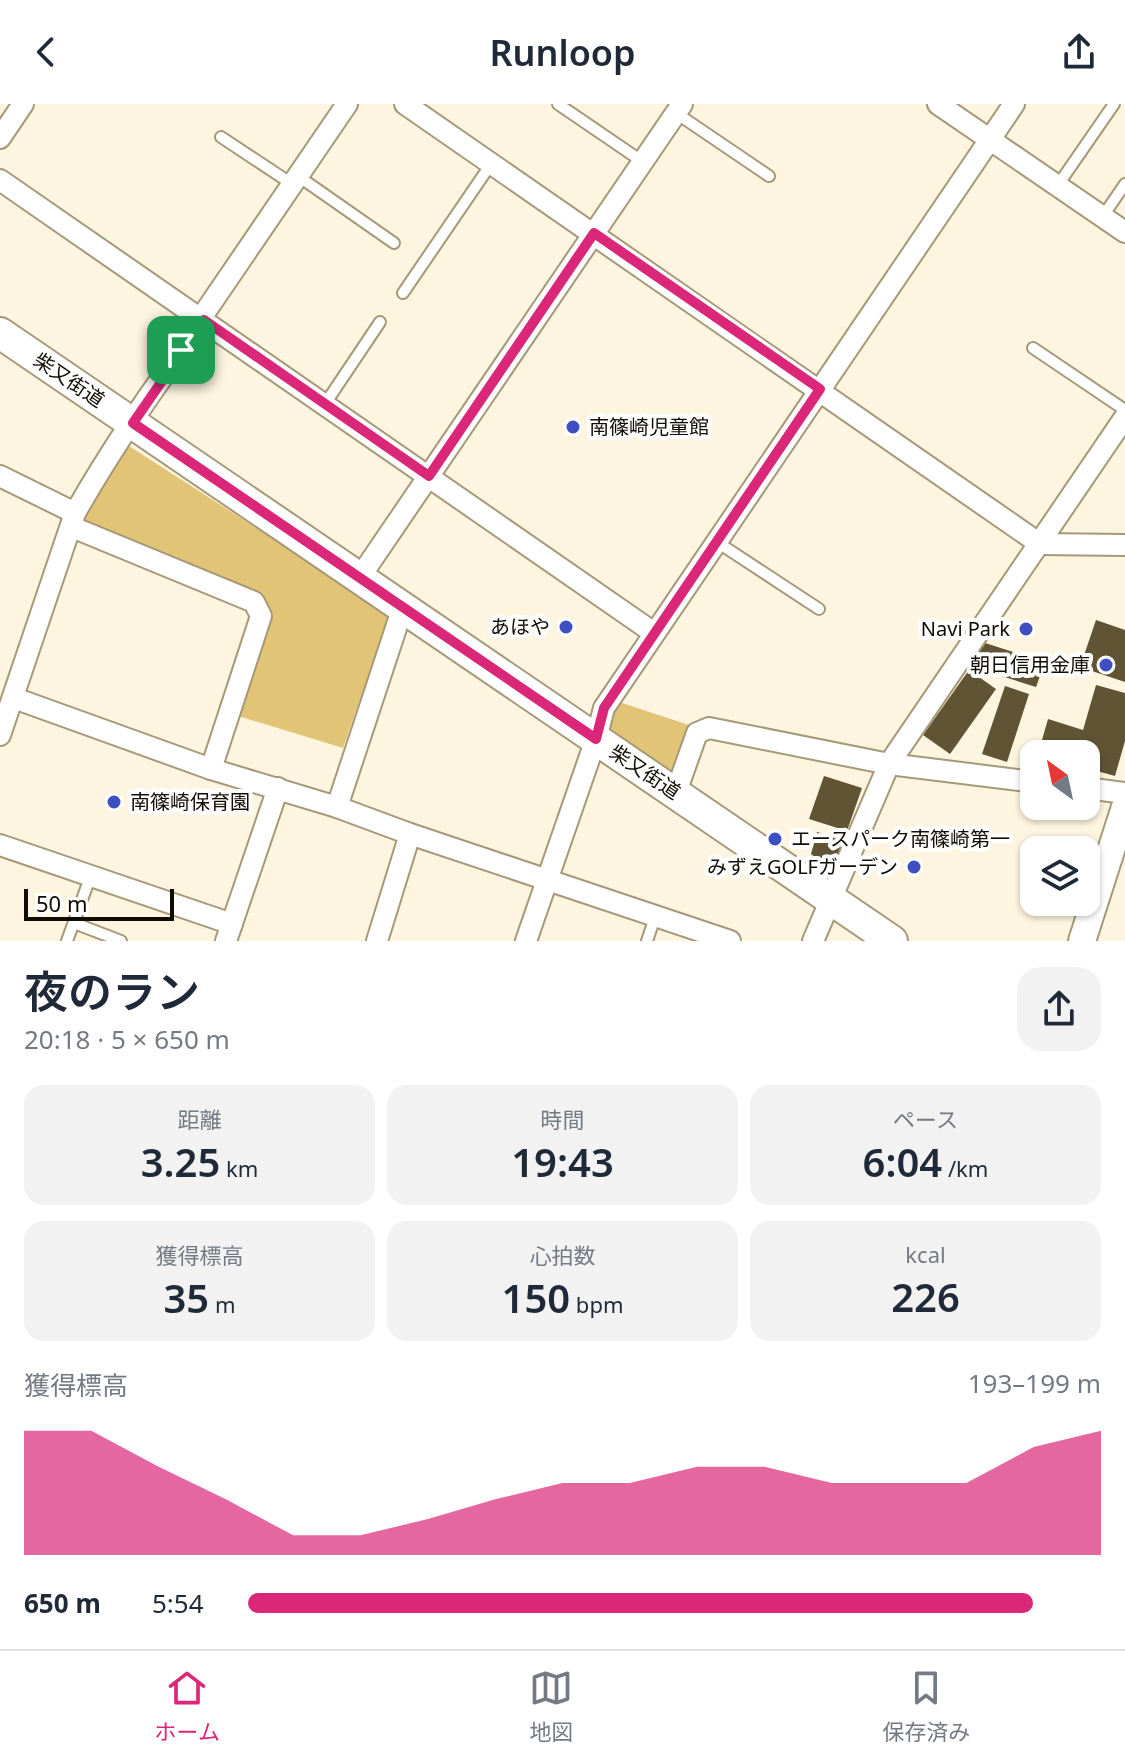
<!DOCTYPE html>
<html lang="ja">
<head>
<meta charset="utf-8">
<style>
	:root { --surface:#fff; --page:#f2f2f3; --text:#1f2937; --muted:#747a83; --line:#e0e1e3; --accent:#db2777 }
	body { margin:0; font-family:"Noto Sans","Noto Sans JP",sans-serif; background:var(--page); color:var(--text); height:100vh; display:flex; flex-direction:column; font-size:30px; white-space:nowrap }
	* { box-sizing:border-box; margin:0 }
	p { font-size:26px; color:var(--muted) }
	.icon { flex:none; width:44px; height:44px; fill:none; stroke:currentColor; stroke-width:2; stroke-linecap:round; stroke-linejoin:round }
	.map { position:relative; height:837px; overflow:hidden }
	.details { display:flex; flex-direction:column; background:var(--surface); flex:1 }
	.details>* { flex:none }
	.needle { width:52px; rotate:327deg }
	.controls { position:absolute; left:1020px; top:636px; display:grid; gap:16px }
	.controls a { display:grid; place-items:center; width:80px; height:80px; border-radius:16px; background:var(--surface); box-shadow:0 2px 6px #0004; font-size:40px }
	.scale { position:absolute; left:24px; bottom:20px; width:150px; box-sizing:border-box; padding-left:8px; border:4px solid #110c02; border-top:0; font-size:22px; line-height:28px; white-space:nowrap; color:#110c02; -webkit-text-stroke:6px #fff; paint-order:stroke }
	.pin { position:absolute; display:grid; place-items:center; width:68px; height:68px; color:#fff; margin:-34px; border-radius:16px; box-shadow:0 4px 12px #0006 }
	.round { display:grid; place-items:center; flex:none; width:84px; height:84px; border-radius:24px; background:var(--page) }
	.headline { display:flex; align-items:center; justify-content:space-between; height:136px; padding:0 24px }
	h1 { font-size:44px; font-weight:600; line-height:60px }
	.figures { display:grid; grid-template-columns:repeat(3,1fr); gap:12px; height:136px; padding:8px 24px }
	.figures div { display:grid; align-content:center; border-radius:20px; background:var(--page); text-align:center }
	.figures b { font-size:40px; font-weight:600 }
	.figures small { font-size:22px; font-weight:400 }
	.figures p { font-size:22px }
	.chart { height:224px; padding:16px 24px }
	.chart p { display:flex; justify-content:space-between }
	.chart svg { width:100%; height:144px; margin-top:8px; fill:var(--accent); opacity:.7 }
	ul { padding:0 24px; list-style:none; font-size:26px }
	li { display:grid; grid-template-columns:128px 96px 1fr; align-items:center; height:60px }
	li i { height:20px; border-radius:10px; background:var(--accent) }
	header { display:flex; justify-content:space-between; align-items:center; height:104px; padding:0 24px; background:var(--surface); font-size:36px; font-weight:600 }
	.tab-bar { display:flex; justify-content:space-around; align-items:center; height:112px; border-top:2px solid var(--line); background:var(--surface); font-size:22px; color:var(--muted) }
	.tab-bar a { display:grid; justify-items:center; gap:4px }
	.tab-bar .current { color:var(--accent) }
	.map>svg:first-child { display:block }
</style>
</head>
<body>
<header><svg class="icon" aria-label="back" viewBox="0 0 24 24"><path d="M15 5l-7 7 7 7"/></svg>Runloop<svg class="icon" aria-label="share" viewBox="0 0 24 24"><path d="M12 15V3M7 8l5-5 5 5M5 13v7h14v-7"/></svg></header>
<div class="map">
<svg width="1125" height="837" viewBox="0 0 1125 837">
	<rect width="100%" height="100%" fill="#fdf5e0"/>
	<g fill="#e1c475">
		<path d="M129,342l261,168 -47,134 -108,-33 33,-100 -187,-92 4,-12z"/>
		<path d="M616,597l76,25 -18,52 -62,-45 -3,-6z"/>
	</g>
	<g fill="#605435">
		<path d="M1096,516l29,10v52l-45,-15z"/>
		<path d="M985,539l60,19 -9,25 -66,-21z"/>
		<path d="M969,566l27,19 -46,65 -27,-19z"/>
		<path d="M1096,581l29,8v48l-10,35 -29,-8v-14h-48l10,-35 35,11z"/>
		<path d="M1005,582l24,8 -22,68 -25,-8z"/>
		<path d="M824,672l38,12 -15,43 -38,-12z"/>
		<path d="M817,728l27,8 -13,30 -20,-16z"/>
	</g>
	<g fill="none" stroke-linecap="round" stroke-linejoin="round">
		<defs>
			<g id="service">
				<path d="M558,0l85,58"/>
				<path d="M676,9l93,63"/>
				<path d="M221,33l71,47"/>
				<path d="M298,72l96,67"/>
				<path d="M1058,81l56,-81"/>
				<path d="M1103,112l22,-32"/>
				<path d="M403,189l88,-129"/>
				<path d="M1033,244l92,62"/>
				<path d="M325,300l55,-82"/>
				<path d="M717,438l102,67"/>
				<path d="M74,819l47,18"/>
				<path d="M67,837l24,-66"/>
				<path d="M647,837l8,-24"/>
			</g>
			<g id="minor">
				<path d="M405,0l635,440 85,1"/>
				<path d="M938,0l187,128"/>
				<path d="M0,34l23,-34"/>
				<path d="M0,76l654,453"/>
				<path d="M201,214l146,-214"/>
				<path d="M0,372l75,37"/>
				<path d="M72,423l182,75 7,14 -50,153"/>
				<path d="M360,473l322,-473"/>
				<path d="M14,594l197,71 126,38 73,27 320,107"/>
				<path d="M0,631l75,-222c38,-67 83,-132 129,-193"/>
				<path d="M1086,684l39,5"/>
				<path d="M676,688l21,-59 12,-5 180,36 145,18"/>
				<path d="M337,703l66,-200"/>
				<path d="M0,741l232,79"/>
				<path d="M226,837l52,-153"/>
				<path d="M377,837l33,-107"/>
				<path d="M526,837l70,-202 8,-31 410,-604"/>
				<path d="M813,837l76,-177 236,-347"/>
			</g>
			<path id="tertiary" d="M1082,837l43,-134"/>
			<path id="secondary" d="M0,229l892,608"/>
		</defs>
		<use href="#service" stroke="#a69978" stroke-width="14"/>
		<use href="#minor" stroke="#a69978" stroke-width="24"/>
		<use href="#tertiary" stroke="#a69978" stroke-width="30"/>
		<use href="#secondary" stroke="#a69978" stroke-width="34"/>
		<use href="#service" stroke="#fff" stroke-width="10"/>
		<use href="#minor" stroke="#fff" stroke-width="20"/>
		<use href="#tertiary" stroke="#fff" stroke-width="26"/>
		<use href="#secondary" stroke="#fff" stroke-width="30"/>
	</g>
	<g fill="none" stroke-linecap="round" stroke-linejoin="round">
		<defs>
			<path id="route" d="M594,129l226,156 -216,319 -8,31 -463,-316 71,-103 225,156z"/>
		</defs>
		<use href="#route" stroke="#fff" stroke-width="16"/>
		<use href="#route" stroke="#db2777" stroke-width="10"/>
	</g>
	<g fill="#3e4fc2" stroke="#fff" stroke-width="3">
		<circle cx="573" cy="323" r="8"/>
		<circle cx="566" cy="523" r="8"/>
		<circle cx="1026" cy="525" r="8"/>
		<circle cx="1106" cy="561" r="8"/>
		<circle cx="114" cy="698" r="8"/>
		<circle cx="775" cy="735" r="8"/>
		<circle cx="914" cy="763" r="8"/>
	</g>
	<g text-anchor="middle" stroke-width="8" stroke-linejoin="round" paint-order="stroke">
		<g font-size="20" fill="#110c02" stroke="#fff">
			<text transform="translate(69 276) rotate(34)" y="7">柴又街道</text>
			<text transform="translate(645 668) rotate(34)" y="7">柴又街道</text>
		</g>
		<g font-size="20" fill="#110c02" stroke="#fff" text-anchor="end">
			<text x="589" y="330" text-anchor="start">南篠崎児童館</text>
			<text x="550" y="530">あほや</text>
			<text x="1010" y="532">Navi Park</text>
			<text x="1090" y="568">朝日信用金庫</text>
			<text x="130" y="705" text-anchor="start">南篠崎保育園</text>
			<text x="791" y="742" text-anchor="start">エースパーク南篠崎第一</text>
			<text x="898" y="770">みずえGOLFガーデン</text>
		</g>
	</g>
</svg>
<div class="controls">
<a><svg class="needle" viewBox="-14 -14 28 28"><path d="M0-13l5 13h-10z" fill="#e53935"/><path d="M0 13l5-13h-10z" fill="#747a83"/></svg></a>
<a><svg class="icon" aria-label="layers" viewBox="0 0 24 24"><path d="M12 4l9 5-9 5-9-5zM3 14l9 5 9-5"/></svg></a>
</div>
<div class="scale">50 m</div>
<div class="pin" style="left:181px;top:246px;background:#1e9e55"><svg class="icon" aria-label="arrive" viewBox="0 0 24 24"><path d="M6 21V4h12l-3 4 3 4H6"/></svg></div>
</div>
<section class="details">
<div class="headline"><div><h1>夜のラン</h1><p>20:18 · 5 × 650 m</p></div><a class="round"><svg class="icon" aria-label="share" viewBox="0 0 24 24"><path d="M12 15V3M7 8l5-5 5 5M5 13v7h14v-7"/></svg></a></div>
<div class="figures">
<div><p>距離</p><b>3.25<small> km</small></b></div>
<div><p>時間</p><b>19:43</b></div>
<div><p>ペース</p><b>6:04<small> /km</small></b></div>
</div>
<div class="figures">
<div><p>獲得標高</p><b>35<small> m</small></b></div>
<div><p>心拍数</p><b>150<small> bpm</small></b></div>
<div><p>kcal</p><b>226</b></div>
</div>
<div class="chart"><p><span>獲得標高</span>193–199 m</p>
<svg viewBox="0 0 160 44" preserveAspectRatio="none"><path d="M0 44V6L10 6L20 17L30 27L40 38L50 38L60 33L70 27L80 22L90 22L100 17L110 17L120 22L130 22L140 22L150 11L160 6V44z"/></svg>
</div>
<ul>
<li><b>650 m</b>5:54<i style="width:92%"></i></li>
</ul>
</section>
<nav class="tab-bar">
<a class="current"><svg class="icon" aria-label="home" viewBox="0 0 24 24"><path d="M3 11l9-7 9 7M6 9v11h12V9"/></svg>ホーム</a>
<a><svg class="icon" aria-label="map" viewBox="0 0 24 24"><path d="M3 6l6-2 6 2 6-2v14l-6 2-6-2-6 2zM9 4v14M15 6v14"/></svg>地図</a>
<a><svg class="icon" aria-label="saved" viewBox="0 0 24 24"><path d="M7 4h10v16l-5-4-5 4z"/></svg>保存済み</a>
</nav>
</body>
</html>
